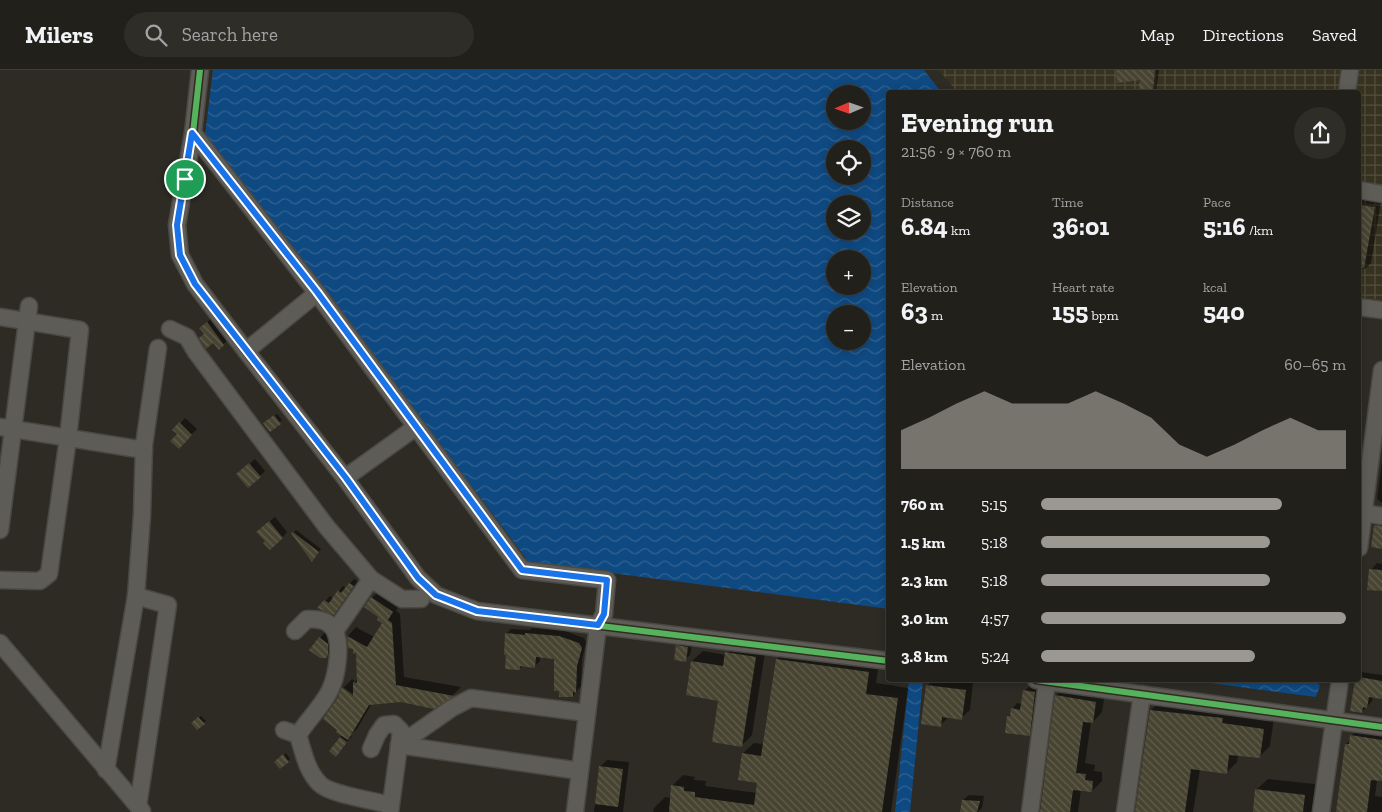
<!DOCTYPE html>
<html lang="en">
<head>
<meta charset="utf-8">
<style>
	:root { --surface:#22201b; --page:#2e2d28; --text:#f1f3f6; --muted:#a2a3a3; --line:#3f3e3a; --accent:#9a9890 }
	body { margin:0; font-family:"Zilla Slab",serif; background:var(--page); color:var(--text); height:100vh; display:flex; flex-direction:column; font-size:19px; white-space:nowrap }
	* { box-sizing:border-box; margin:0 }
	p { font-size:16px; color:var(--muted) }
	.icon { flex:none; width:28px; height:28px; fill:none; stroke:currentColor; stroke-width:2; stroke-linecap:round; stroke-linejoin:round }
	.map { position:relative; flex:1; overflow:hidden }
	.details { position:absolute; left:886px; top:20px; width:475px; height:592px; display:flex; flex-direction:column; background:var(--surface); border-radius:5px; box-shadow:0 2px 8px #0003,0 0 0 1px var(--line) }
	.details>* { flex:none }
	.needle { width:32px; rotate:268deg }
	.controls { position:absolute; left:826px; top:15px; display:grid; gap:10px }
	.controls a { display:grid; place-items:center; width:45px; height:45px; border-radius:50%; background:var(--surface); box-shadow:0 2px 8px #0003,0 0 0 1px var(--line); font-size:25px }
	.pin { position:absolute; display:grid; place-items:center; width:42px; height:42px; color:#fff; margin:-21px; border:2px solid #fff; border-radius:50%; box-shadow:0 1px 5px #0007 }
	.round { display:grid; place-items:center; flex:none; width:52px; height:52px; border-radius:26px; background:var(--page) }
	.head { display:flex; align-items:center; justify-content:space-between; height:85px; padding:0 15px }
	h1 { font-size:28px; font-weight:700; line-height:38px }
	.metrics { display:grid; grid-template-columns:repeat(3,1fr); gap:8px; height:85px; padding:5px 15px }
	.metrics div { display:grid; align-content:center }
	.metrics b { font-size:25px; font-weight:700 }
	.metrics small { font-size:14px; font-weight:400 }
	.metrics p { font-size:14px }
	.chart { height:140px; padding:10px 15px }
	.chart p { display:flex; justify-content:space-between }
	.chart svg { width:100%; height:90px; margin-top:5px; fill:var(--accent); opacity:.7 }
	ul { padding:0 15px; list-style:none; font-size:16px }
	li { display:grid; grid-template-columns:80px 60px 1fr; align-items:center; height:38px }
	li i { height:12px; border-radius:6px; background:var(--accent) }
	header { display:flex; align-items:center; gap:30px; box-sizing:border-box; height:70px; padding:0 25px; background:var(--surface); border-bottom:1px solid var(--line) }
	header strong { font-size:24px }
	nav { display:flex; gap:28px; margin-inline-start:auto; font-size:18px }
	.search { width:350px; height:45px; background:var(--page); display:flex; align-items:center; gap:12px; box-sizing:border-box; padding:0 18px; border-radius:28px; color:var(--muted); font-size:19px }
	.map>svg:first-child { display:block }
</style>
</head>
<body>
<header>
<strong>Milers</strong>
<div class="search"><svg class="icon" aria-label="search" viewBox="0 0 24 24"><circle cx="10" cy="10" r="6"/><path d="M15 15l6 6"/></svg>Search here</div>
<nav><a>Map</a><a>Directions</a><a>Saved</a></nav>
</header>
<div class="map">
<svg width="1382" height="742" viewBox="0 0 1382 742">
	<defs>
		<pattern id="industrial-grid" width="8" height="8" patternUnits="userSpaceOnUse" patternTransform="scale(1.25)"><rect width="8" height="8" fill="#373120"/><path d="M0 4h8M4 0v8" fill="none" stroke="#534e3f"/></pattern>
		<pattern id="water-waves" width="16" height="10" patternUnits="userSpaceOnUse" patternTransform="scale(1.25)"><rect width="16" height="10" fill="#0f4981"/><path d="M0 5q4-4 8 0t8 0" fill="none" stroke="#316292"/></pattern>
		<pattern id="building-back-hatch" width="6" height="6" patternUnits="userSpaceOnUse" patternTransform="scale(1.25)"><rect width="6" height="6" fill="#484432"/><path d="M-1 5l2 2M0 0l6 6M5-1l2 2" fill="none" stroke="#625e4e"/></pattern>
	</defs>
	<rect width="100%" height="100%" fill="#2d2b24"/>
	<g fill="url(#industrial-grid)">
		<path d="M939,0h403l-3,22h-382z"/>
		<path d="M1356,0h26v116l-23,-3v-91h-6z"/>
		<path d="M1359,128l23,3v99l-23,-3z"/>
	</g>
	<g fill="url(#water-waves)" fill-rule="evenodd">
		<path d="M213,0h711l17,22h-52v517l-355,-46 -4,5 -6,-8 2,-2 -321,-424zM835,24h27v27h-27zM835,79h27v27h-27zM835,134h27v27h-27zM835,189h27v27h-27zM835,244h27v27h-27z"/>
		<path d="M909,610h14l-13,132h-15z"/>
		<path d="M1187,610h131v4l2,1 -4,12z"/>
	</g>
	<g fill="#0007" fill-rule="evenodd">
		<path d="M1117,0h42l-3,21 -1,1h-15l2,-13z"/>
		<path d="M1359,128l22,3 -10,62 -6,6 -6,-1z"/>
		<path d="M212,248l17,21 -10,9 -19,-20z"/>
		<path d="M277,344l5,6 -12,10 -3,-10z"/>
		<path d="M185,348l12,11 -13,13 -10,-12z"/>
		<path d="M255,389l10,12 -5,5 -17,-7z"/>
		<path d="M1382,391v42l-5,-4z"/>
		<path d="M275,447l12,15 -5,6 -15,3 -4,-14z"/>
		<path d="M296,460l25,19 -7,10 -22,-25z"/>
		<path d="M1377,493l5,1v26l-11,-20z"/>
		<path d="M354,509l4,2 -24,33 -15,-6 11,-12 3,2 10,-12 3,2z"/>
		<path d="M381,519l20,13 -5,9 4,3 4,63 57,10 -8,8 -20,12 -32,-6 -29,2 -15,26 -7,6 2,1 -16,19 4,-18 3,-2 -4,-6 -1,-29 5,-12 9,-9 3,3 3,-4v-26l-4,-4 -5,-1 -1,-11 8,-9 18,10 9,-14 -11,-25zM344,618l15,10 -2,2 -13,-9z"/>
		<path d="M532,558l33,3 19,7 2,4 -4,18 -1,26 -8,10 -18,-38 -15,-2v5l-6,6 -11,-2 -4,4 -13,-35 5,-5 19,1z"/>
		<path d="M325,562l7,6 -1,13 -6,5 -14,-6z"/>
		<path d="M683,570l10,2 -3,13 -5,5 -8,-14z"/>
		<path d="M737,573l29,3 -14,89 -10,10 -23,-45 -27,-39 11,-10 23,4z"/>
		<path d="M788,579l91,13 -3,21 32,5 -17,124h-238l1,-4 11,-11 6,1 1,-12 11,-11 12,2 -1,3 12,1 -1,5 52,7 2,-11 -16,-29 11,-10 10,1 13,-85z"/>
		<path d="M1360,602l22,3v23l-9,-2 -1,5 -10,11 -10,-2 3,-30h4z"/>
		<path d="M933,610h21l19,2 -3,28 -9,8 -12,-1 -9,8 -13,-39z"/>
		<path d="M1030,616l10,1 -5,42 -6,6 -21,-18 3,-4 1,-4 5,-6 5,1 2,-13z"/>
		<path d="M1066,616l39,6 -3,20 -9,10h-2l-6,41 10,2 -1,6 8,1v9l-10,10 -11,-2 -3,23h-38l16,-117z"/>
		<path d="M1162,629l112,19 -4,28 -11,11 -21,-2 -1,7 -11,11 -26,-4 -7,43h-57l15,-102z"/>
		<path d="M201,646l5,5 -8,7 -5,-5z"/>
		<path d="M1359,658l23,3v49h-5l-2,16 7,1v15h-45l9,-68 5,-4v-4z"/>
		<path d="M286,683l4,6 -9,9 -5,-6z"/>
		<path d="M607,690l22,2 -6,50h-29l6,-45z"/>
		<path d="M1268,709l47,5 -3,28h-58l2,-22z"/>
		<path d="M969,725l15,1 -2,12 -4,4h-12l-3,-12z"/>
	</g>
	<g fill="url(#building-back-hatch)">
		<path d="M1116,0h39l-2,22h-15l2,-12 -23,3z"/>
		<path d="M1359,135l16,2 -11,61h-5z"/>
		<path d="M207,252l17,23 -5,5 -6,-7 -7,6 -7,-11 5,-4 -5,-6z"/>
		<path d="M274,345l7,9 -11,8 -7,-9z"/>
		<path d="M179,352l13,13 -13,14 -9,-8 7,-7 -5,-4z"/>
		<path d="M249,393l12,14 -13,11 -12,-14z"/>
		<path d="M269,451l14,17 -13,12 -7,-7 2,-2 -9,-9z"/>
		<path d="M1374,455l8,1v23l-11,-2z"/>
		<path d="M293,462l26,20 -7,10 -21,-29z"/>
		<path d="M1369,499l13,1v21l-15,-1z"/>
		<path d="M349,513l5,3 -20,29 -17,-7 7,-8 5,3 9,-13 3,3z"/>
		<path d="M371,527l22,15 -5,8 4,3 4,62 58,11 -20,13 -33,-7 -32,3 -21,35 -12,-8 1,-2 -14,-11 14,-20 5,-12 11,9v-14l4,1 -1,-30 -3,1v-5l-5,-1 -1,-12 20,11 15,-24 -5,-3 1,-3 -14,-10z"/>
		<path d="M505,563l20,2v-2l34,3 20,7 3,5 -5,18 -1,27 -3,-1v5h-14v-6h-5v-32l-18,-2 -1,11 -15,-2v4l-15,-1 1,-14h-2z"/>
		<path d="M319,567l9,7v11l-2,3h-6l-11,-8z"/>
		<path d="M676,575l12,2 -2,15 -12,-2z"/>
		<path d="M725,582l31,5 -14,90 -30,-5 6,-41 -32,-6 5,-34 32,5z"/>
		<path d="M776,589l93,13 -3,22 32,4 -16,114h-213l2,-27 13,2v4l11,1v5l59,8 3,-22 -19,-3 4,-27 19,3z"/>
		<path d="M1359,607l23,4v18l-13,-2 -2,11 -4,-1 -1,6 -12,-2 5,-31h4z"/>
		<path d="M926,615l40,5 -4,30 -20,-3 -1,10 -20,-3z"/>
		<path d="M1023,620l12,2 -5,44 -25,-3 2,-17h3l1,-8 9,2z"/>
		<path d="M1055,625l41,7 -3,21 -10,-1 -7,51 10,1 -1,6 8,1 -1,11 -19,-2 -3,22h-30z"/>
		<path d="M1150,640l73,8 -1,5 42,6 -4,29 -31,-3 -2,19 -36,-5 -6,43h-50z"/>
		<path d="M198,647l7,7 -8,6 -6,-7z"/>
		<path d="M1350,665l32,5v41l-11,-1 -4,32h-31l9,-68h4z"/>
		<path d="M340,667l7,5 -11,15 -7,-6z"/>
		<path d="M283,684l6,8 -9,7 -6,-7z"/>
		<path d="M599,696l24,3 -5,38 -23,-3z"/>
		<path d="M1255,719l50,6 -2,17h-50z"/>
		<path d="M962,730l18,1 -3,11h-17z"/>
	</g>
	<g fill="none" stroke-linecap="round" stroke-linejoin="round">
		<defs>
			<g id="minor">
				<path d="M200,0l-7,63 -16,92 3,30 15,29 51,67 99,127 73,100 18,17 41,16 412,50"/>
				<path d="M1347,22l3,-22"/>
				<path d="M193,63l124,160 205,277 85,10 -3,34 -6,11 -23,187"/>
				<path d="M1359,120l23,4"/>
				<path d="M1359,237l23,3"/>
				<path d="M0,247l80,13 -12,108 -19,136 -9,7 -40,-1"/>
				<path d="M170,259l17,8 9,15 130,174 45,53 31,20h19"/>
				<path d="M246,281l71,-58"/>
				<path d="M0,357l144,23"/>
				<path d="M345,408l71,-51"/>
				<path d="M1364,443l18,3"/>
				<path d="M0,460l29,-224"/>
				<path d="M1359,478l23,-178"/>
				<path d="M136,526l32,9 -30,201"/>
				<path d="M335,561l36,-52"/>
				<path d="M0,573l142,168"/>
				<path d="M1036,610l346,47"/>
				<path d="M284,660l14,5c9,-14 22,-27 30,-41 9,-15 17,-58 1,-70 -6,-5 -15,-5 -22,-5l-12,12"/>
				<path d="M298,665c5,16 9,37 22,49 9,10 56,17 70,21"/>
				<path d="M399,675l53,-37 19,-10 116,15"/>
				<path d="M399,675l181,26"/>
				<path d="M371,679l6,-14 7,-10 10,-1 7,7 -11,81"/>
				<path d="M106,700l30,-174 6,-81 2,-70 14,-97"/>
				<path d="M1030,742l17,-131"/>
				<path d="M1125,742l17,-118"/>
				<path d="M1321,742l19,-132"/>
			</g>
		</defs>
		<use href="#minor" stroke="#4b4843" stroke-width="19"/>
		<use href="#minor" stroke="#5e5c56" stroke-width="16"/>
		<defs>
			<g id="cycleway">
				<path d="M200,0l-7,63 -16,92 3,30 15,29 51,67 99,127 73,100 18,17 41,16 412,50"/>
				<path d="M1036,610l346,47"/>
			</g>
		</defs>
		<use href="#cycleway" stroke="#312c20" stroke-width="9"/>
		<use href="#cycleway" stroke="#56b35d" stroke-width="6"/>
	</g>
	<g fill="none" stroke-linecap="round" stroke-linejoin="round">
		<defs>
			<path id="route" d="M192,63l125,159 205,278 85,10 -3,34 -6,11 -121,-14 -41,-16 -18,-17 -72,-100 -151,-194 -15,-29 -3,-30z"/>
		</defs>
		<use href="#route" stroke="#fff" stroke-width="10"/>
		<use href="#route" stroke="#1a73e8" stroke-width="6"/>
	</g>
</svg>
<div class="controls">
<a><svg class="needle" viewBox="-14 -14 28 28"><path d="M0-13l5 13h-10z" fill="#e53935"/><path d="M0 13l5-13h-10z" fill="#a2a3a3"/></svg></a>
<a><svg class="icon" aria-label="locate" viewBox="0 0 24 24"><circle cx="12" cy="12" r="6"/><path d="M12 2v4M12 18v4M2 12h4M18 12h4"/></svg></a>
<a><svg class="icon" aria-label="layers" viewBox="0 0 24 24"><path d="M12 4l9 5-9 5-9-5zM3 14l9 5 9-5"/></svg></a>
<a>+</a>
<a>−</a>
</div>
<div class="pin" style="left:185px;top:109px;background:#1e9e55"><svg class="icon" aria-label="arrive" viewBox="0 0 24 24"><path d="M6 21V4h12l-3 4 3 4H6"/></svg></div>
<section class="details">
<div class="head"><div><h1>Evening run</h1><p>21:56 · 9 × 760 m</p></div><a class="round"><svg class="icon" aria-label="share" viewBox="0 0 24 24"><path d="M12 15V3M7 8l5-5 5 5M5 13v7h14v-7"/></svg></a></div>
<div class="metrics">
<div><p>Distance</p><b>6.84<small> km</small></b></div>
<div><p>Time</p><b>36:01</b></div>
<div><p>Pace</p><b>5:16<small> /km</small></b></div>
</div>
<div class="metrics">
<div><p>Elevation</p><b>63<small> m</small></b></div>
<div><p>Heart rate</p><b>155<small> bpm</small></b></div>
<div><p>kcal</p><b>540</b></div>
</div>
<div class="chart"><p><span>Elevation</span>60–65 m</p>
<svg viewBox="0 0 160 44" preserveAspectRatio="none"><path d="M0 44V25L10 19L20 12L30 6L40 12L50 12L60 12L70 6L80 12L90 19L100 32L110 38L120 32L130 25L140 19L150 25L160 25V44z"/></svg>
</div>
<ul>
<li><b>760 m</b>5:15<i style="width:79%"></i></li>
<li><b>1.5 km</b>5:18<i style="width:75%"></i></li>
<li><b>2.3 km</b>5:18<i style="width:75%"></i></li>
<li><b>3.0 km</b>4:57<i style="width:100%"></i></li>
<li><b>3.8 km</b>5:24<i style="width:70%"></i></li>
</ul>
</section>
</div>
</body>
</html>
